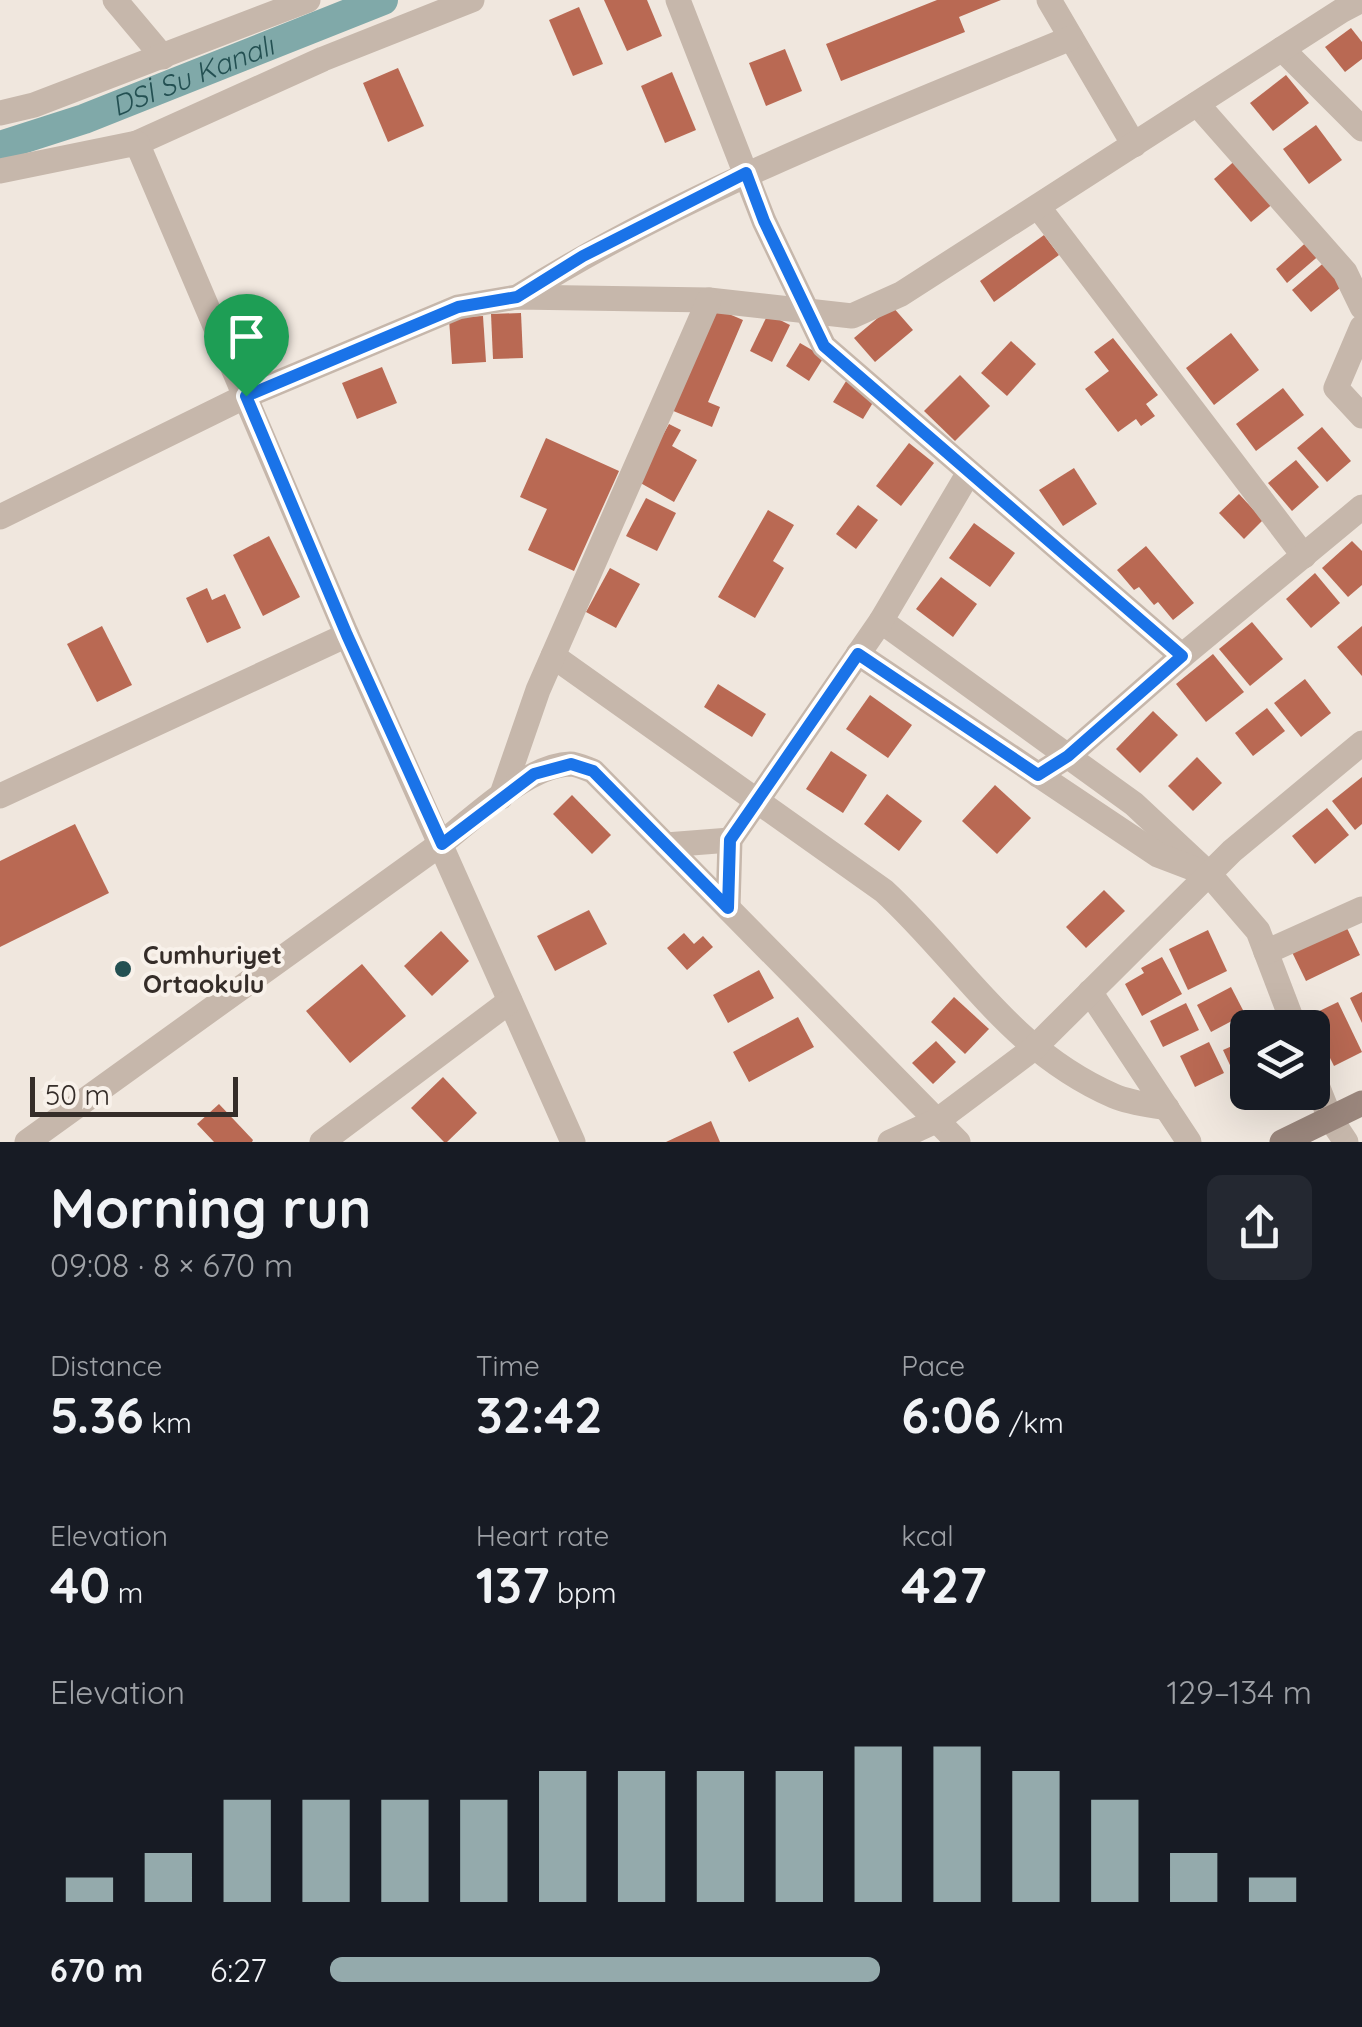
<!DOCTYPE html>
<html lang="en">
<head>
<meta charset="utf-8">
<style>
	:root { --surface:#171b24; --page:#242831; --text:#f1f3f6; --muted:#9ea1a6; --accent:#94aaac }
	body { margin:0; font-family:Quicksand,sans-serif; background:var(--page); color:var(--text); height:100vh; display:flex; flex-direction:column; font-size:38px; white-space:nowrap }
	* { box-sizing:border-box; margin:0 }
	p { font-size:32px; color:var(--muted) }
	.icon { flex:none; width:55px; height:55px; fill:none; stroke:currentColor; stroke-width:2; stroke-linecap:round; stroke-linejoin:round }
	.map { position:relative; height:1142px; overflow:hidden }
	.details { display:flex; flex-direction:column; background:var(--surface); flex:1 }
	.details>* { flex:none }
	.fabs { position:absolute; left:1230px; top:1010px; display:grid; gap:20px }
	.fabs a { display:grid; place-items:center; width:100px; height:100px; border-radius:15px; background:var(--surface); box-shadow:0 10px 40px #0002; font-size:50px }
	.scale { position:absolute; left:30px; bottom:25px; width:208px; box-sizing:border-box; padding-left:10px; border:5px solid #352d29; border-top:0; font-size:28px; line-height:35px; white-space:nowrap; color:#352d29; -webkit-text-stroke:8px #f8f1ea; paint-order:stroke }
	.pin { position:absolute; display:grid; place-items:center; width:85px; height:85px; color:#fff; margin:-102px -42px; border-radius:50% 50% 50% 0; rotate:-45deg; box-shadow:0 0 10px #0007 }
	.pin .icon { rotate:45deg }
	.round { display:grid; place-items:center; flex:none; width:105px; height:105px; border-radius:15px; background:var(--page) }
	.headline { display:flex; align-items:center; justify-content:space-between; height:170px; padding:0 50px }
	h1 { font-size:55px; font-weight:700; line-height:75px }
	.stats { display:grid; grid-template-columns:repeat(3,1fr); gap:15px; height:170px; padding:10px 50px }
	.stats div { display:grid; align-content:center }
	.stats b { font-size:50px; font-weight:700 }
	.stats small { font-size:28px; font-weight:400 }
	.stats p { font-size:28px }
	.chart { height:280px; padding:20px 50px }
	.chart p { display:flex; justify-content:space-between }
	.chart svg { width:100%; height:180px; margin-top:10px; stroke:var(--accent); stroke-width:6 }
	ul { padding:0 50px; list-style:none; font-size:32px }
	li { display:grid; grid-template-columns:160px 120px 1fr; align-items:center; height:75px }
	li i { height:25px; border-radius:12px; background:var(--accent) }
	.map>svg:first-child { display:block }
</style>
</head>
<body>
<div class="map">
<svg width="1362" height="1142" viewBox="0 0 1362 1142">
	<rect width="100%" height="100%" fill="#f0e7de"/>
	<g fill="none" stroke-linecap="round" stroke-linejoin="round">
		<path stroke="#80a9a9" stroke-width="30" id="s1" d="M0,146l84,-27 299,-119"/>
	</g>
	<g fill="#b96953">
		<path d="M604,0h43l15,36 -35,15z"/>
		<path d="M937,0h64l-42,17 6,15 -124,49 -15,-37z"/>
		<path d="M579,7l24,57 -30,12 -24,-56z"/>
		<path d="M1351,28l11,14v17l-17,13 -20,-25z"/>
		<path d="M785,49l17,42 -36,15 -17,-43z"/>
		<path d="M398,68l26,58 -36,16 -25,-59z"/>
		<path d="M672,72l24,58 -31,13 -24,-57z"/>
		<path d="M1286,75l23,28 -36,28 -23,-28z"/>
		<path d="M1316,125l26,35 -33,24 -26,-35z"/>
		<path d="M1238,158l37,44 -24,20 -37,-43z"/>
		<path d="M1044,235l15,20 -65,47 -14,-21z"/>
		<path d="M1310,239l12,14 -35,30 -11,-14z"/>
		<path d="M1327,260l19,23 -35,29 -19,-22z"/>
		<path d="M892,306l21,24 -38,32 -21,-24z"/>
		<path d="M715,308l28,12 -35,82 12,5 -8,20 -41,-17z"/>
		<path d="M521,313l2,45 -30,1 -2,-45z"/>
		<path d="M768,314l22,11 -18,37 -22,-11z"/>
		<path d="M483,316l3,46 -34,2 -3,-46z"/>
		<path d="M1231,333l28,37 -45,35 -28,-37z"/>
		<path d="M1113,338l45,57 -12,9 9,12 -14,10 -5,-7 -18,13 -33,-43 24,-18 -15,-19z"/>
		<path d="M1011,341l25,23 -29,32 -26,-23z"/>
		<path d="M800,343l24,14 -15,24 -23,-15z"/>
		<path d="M382,367l15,36 -40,16 -15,-36z"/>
		<path d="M960,375l30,31 -35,35 -31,-30z"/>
		<path d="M848,378l29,18 -14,23 -30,-17z"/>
		<path d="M1283,388l21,27 -48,36 -20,-27z"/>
		<path d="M669,424l12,6 -9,16 25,14 -23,42 -37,-21z"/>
		<path d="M1322,427l29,34 -24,21 -30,-34z"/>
		<path d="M546,438l73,33 -45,100 -46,-21 19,-41 -27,-12z"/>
		<path d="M909,443l25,20 -33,43 -25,-20z"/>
		<path d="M1296,460l23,27 -27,24 -24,-28z"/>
		<path d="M1074,468l23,36 -34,22 -24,-36z"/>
		<path d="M1239,494l24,26 -19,19 -25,-26z"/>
		<path d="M646,498l30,15 -19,38 -31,-15z"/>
		<path d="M858,505l20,15 -22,29 -20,-15z"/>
		<path d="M768,510l26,15 -21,36 11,7 -29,50 -37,-21z"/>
		<path d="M974,523l41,30 -25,34 -41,-29z"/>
		<path d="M269,536l31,61 -37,19 -30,-61z"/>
		<path d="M1352,541l10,10v34l-14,12 -26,-29z"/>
		<path d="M1146,546l48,57 -21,17 -15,-18 -4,3 -15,-18 -5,3 -17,-20z"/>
		<path d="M610,568l30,16 -24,44 -30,-16z"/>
		<path d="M1315,573l25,30 -29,25 -25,-29z"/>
		<path d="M941,577l36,27 -24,33 -37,-28z"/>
		<path d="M207,588l5,12 13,-6 16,34 -34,15 -21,-45z"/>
		<path d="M1252,622l31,37 -33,27 -31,-37z"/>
		<path d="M102,626l30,59 -35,17 -30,-58z"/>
		<path d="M1362,626v50l-25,-29z"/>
		<path d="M1213,654l31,38 -38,30 -30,-38z"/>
		<path d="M1305,679l26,34 -30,24 -27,-34z"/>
		<path d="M718,684l48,30 -14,23 -48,-30z"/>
		<path d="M870,695l42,30 -24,33 -42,-29z"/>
		<path d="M1267,708l18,23 -32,25 -18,-23z"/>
		<path d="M1153,711l25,24 -38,38 -24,-24z"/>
		<path d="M831,751l36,24 -24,38 -37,-24z"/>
		<path d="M1197,757l25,26 -29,28 -25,-25z"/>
		<path d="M1362,777v47l-7,6 -23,-29z"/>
		<path d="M995,785l36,33 -34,36 -35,-33z"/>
		<path d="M887,794l35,27 -23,30 -35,-27z"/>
		<path d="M572,795l39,40 -19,19 -39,-40z"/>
		<path d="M1327,808l22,27 -34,29 -23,-28z"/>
		<path d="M75,824l34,69 -109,54v-86z"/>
		<path d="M1104,890l21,21 -39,37 -20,-21z"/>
		<path d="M589,910l18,34 -52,27 -18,-35z"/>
		<path d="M1344,922l16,33 -54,26 -16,-33z"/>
		<path d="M1208,930l19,41 -39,19 -19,-41z"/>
		<path d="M441,931l28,30 -37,35 -28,-30z"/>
		<path d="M684,933l10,11 9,-8 10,11 -26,23 -20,-22z"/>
		<path d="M1162,957l20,37 -40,22 -17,-32 19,-11 -3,-5z"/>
		<path d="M362,964l44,52 -56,47 -44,-52z"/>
		<path d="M759,970l15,28 -46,25 -15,-28z"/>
		<path d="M1231,987l14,27 -34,18 -14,-27z"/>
		<path d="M1362,992v31l-12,-25z"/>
		<path d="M954,997l35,32 -24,25 -34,-32z"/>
		<path d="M1338,1002l24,50 -28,14 -25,-50z"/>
		<path d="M1186,1003l13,27 -36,17 -13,-26z"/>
		<path d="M798,1017l16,30 -65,35 -16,-30z"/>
		<path d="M1248,1039v47l-7,3 -18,-39z"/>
		<path d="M936,1041l20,21 -23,22 -21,-21z"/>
		<path d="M1209,1042l15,31 -29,14 -15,-31z"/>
		<path d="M443,1077l34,36 -30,29h-3l-33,-34z"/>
		<path d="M219,1104l34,36 -1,2h-38l-17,-18z"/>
		<path d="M711,1121l9,21h-54z"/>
	</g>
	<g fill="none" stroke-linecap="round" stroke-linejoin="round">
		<g stroke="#c6b7ab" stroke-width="25">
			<path d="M115,0l48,57"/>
			<path d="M678,0l86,221 60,125 358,310"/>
			<path d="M1049,0l85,145"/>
			<path d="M1282,49l80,80"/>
			<path d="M1197,104l148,168 17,35"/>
			<path d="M137,143l186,-84 149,-59"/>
			<path d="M0,171l137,-28 210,492 226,507"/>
			<path d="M1039,208l265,348"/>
			<path d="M517,297c174,-109 366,-181 554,-259"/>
			<path d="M1362,327l-26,61 26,28"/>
			<path d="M0,517l246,-121 212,-89 59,-10 192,3 143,16 49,-22 440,-283 21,-11"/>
			<path d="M881,621l253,183 75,70 49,57 37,97"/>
			<path d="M858,654l300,201 42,16"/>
			<path d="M553,656l331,235c80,74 125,159 230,205 16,7 36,9 53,12"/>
			<path d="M1038,775l30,-19 114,-100 180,-149"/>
			<path d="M0,796l347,-161"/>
			<path d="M501,797l37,-107 171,-390"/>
			<path d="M666,845l64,-5"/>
			<path d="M728,908l2,-68 151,-219 87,-147"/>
			<path d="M1266,952l96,-43"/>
			<path d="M1090,992l99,150"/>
			<path d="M1312,1073l18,45 16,24"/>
			<path d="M27,1142l415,-299c32,-25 86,-78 128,-79 7,0 17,5 23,7l365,371"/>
			<path d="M322,1142l188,-141"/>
			<path d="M890,1142l48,-22 96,-72 198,-197 130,-108"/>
		</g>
		<path stroke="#c6b7ab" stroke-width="25" d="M0,113l34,-8 274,-105"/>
		<path stroke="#9a867c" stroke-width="25" d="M1282,1142l80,-39"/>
	</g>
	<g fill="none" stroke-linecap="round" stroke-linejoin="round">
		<defs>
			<path id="route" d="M746,173l18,48 60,125 358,310 -114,100 -30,19 -180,-121 -128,186 -2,68 -135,-137 -22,-7 -37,10 -92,70 -95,-209 -101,-239 212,-89 59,-10 66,-41z"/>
		</defs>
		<use href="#route" stroke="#fff" stroke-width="20"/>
		<use href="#route" stroke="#1a73e8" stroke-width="12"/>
	</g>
	<circle fill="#235052" stroke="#f8f1ea" stroke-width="4" cx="123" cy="969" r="10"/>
	<g text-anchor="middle" stroke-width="8" stroke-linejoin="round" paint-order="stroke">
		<g font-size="25" font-weight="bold" fill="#352d29" stroke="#f8f1ea" text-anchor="start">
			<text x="143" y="964">Cumhuriyet<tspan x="143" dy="29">Ortaokulu</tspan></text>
		</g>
		<g font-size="28" font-style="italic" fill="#235052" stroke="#f8f1ea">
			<text dy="10" stroke="none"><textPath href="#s1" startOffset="205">DSİ Su Kanalı</textPath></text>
		</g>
	</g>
</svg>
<div class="fabs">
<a><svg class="icon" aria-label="layers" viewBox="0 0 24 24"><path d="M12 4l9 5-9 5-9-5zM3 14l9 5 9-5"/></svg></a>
</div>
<div class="scale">50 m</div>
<div class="pin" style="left:246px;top:396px;background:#1e9e55"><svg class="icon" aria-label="arrive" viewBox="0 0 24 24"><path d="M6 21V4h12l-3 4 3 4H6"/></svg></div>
</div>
<section class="details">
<div class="headline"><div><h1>Morning run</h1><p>09:08 · 8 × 670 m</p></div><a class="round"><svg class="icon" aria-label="share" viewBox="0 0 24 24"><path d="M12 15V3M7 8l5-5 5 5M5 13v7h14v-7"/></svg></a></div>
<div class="stats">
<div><p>Distance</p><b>5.36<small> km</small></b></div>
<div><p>Time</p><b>32:42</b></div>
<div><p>Pace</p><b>6:06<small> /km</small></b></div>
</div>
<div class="stats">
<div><p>Elevation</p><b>40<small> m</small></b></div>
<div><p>Heart rate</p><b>137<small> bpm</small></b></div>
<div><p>kcal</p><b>427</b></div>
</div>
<div class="chart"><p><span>Elevation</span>129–134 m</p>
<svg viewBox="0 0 160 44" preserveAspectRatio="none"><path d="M5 44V38M15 44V32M25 44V19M35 44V19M45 44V19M55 44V19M65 44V12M75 44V12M85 44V12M95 44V12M105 44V6M115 44V6M125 44V12M135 44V19M145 44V32M155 44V38"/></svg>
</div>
<ul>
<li><b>670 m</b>6:27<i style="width:56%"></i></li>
</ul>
</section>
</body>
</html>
